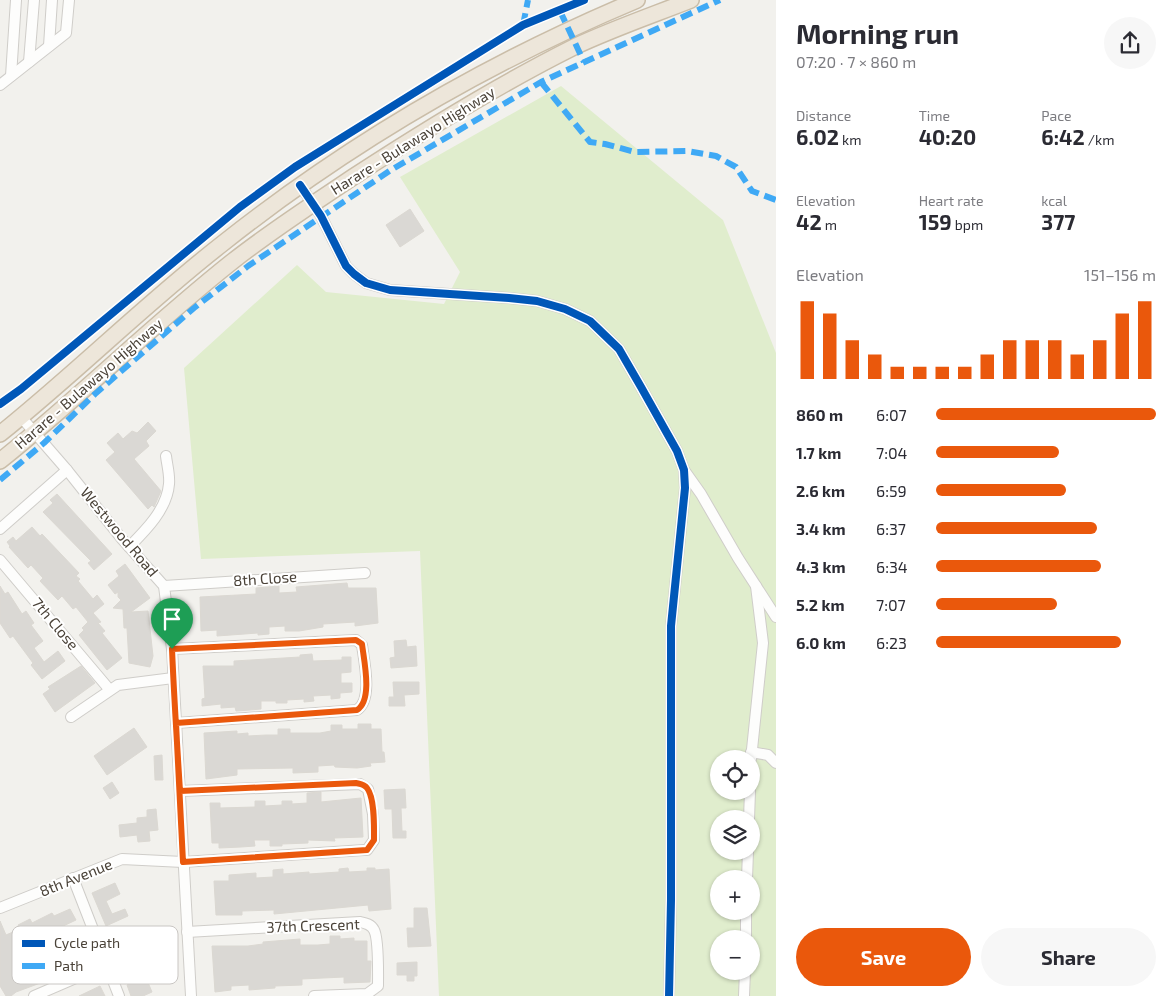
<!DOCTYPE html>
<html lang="en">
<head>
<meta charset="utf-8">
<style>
	:root { --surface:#fff; --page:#f7f7f7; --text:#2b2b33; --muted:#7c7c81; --accent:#ea580c }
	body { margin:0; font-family:"Exo 2",sans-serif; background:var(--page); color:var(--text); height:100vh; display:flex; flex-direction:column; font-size:19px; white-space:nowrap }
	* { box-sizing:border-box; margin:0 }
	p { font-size:16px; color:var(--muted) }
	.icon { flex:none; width:28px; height:28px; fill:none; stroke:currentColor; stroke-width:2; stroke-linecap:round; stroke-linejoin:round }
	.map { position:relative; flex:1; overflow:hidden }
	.sheet { display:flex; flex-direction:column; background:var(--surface); width:400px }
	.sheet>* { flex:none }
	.fabs { position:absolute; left:710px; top:750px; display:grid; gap:10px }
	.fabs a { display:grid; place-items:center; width:50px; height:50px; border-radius:50%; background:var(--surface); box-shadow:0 1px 4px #0004; font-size:25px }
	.pin { position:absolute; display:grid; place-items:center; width:42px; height:42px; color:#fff; margin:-51px -21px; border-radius:50% 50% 50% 0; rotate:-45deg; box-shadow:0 0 5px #0007 }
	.pin .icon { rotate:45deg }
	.round { display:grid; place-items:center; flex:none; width:52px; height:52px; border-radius:26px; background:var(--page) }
	.summary { display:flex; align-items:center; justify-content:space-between; height:85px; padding:0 20px }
	h1 { font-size:28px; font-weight:700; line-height:38px }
	.stats { display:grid; grid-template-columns:repeat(3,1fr); gap:8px; height:85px; padding:5px 20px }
	.stats div { display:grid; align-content:center }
	.stats b { font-size:21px; font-weight:700 }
	.stats small { font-size:14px; font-weight:400 }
	.stats p { font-size:14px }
	.chart { height:140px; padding:10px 20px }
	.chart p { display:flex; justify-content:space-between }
	.chart svg { width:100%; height:90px; margin-top:5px; stroke:var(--accent); stroke-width:6 }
	.cta { display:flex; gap:10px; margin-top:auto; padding:10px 20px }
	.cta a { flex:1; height:58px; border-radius:30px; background:var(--accent); color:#fff; font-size:20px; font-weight:700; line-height:58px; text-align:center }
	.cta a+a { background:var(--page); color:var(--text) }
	ul { padding:0 20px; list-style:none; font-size:16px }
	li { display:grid; grid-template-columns:80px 60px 1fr; align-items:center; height:38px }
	li i { height:12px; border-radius:6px; background:var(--accent) }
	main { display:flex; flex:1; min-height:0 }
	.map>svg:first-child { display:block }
</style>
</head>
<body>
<main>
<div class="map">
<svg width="776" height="996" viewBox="0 0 776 996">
	<rect width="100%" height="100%" fill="#f2f1ed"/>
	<path fill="#e0edcd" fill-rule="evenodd" d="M561,86l162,134 53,133v643h-337l-19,-445 -219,8 -17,-191 113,-103 29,27 118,12 16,-32 -60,-95zM719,759h32v32h-32zM719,819h32v32h-32zM719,879h32v32h-32zM719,939h32v32h-32z"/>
	<g fill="#dad8d4" stroke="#dbd8d2" fill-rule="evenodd">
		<path d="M410,209l14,22 -24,16 -14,-22z"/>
		<path d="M148,422l8,9 -10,10 3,5 -15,13 27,32 -7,16 -2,-2 -4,4 -42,-49 9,-8 -8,-9 11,-10 5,6 9,-8 5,2z"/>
		<path d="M57,494l55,60 -18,16 -6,-7 3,-2 -48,-49 10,-9 -3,-3z"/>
		<path d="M32,527l8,9 2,-2 37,39 -3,3 4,3 -2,2 15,18 4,-4 7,9 -11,9 8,9 -3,1 7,8 -3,2 20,25 -15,12 -28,-35 5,-5 -2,-2 6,-6 -12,-15 -3,2 -11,-13 -4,4 -18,-19 3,-3 -12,-13 -3,3 -19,-21 1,-1 -3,-4 6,-5 3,4z"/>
		<path d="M125,564l25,34 -19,14 17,-1 5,45 -3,11 -21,-4 -2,-35h-3l-1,-19 -10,-1 8,-8 -3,-3v-5l-3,2 -7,-9 11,-9 -3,-5z"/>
		<path d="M347,583l1,5h28l2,35 -23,3v-4l-32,2v3l-24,4h-14v-5l-16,1v7l-11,1v-2l-41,3v-6l-16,1 -1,-34 56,-3v-6l23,-2v7l18,-1 -1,-5z"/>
		<path d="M0,586l5,8 3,-2 14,22 4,-3 8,12 -3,2 12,16 -9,7 10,14 14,-11 7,10 -23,18 -11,-14 2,-2 -20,-27 -3,2 -10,-15z"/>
		<path d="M406,640l1,7 9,-1 1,20 -26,2 -1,-10 5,-1 -1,-16z"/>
		<path d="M312,654l1,7 29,-1v-3h9v15l-10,1v10h11v9l-12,1v5l-9,1v-4l-18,1 1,5 -10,1v-3l-17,1v3h-11v-2h-15v8l-11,1 -14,1 -1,-4 -14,1v-4l-19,2v-7l3,-1 -2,-32h31v-5l66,-4v-2z"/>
		<path d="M81,666l14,17 -40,29 -12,-18 7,-5 -2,-2z"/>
		<path d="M393,682h26v12l-15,1 1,11h-16v-9h5z"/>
		<path d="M358,724h13v5h10l1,23h2l1,10 -15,1 1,3 -14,2 -22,-1 -1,-2 -16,1v6l-25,1v-5l-56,1v6l-31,4 -2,-46 33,-2v3l11,-1v3l18,-1h12v-6h12v4h30l11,-2v-6h11v4h16z"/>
		<path d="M134,728l13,19 -40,28 -13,-19z"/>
		<path d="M162,755l1,25h-8l-1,-24z"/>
		<path d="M112,782l7,11 -9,6 -7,-11z"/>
		<path d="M405,789l1,19h-5l1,23h4v7h-13l-1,-29h-7l-1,-19z"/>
		<path d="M321,792v10l40,-4 2,39 -29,1 1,3 -27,-1v3l-26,1v2h-12v-6h-16l1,6 -14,1 -22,1v-5h-7l-2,-40h10v5l35,-1v-6h10v5l17,-1v-4h10v3l15,-1v-10z"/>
		<path d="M156,809l2,21 -9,1 1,10 -12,1 -1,-7 -17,2 -1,-12 18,-2v-5l10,-1v-7z"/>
		<path d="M348,868l1,4 18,-1v-3h8v2l14,-1 2,40 -22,2 -1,-6 -94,9v-4l-32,1v4h-26l-2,-34h15v-6l27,-2v5l17,-1v-7l10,-1v5l26,-2v2l30,-2v-3z"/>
		<path d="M115,883l5,11 -14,7 6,13 13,-5 3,7 -22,10 -14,-33z"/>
		<path d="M414,908h13l4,38 -23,1 -1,-19h7z"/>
		<path d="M70,909l6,11 -17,8 7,16 15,-8 12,26 -39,13 1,2 -12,5 -27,10 -5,4h-5l-6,-10v-65l6,14 14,-6 -2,-4 12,-6 2,4 20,-10 2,3zM51,942l8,16 -7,2 2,5 -23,11 -9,-22z"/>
		<path d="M330,936h10v3l14,-1v3h13v20h4l-1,21 -26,1v-6l-42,2v6l-27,1v2l-26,2v-5l-18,1v4l-16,2 -3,-46h36l15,-2v-2l37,-3v6h18l12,-1z"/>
		<path d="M134,937l6,13 -3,1 11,20 -4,2 8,19 -9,4h-12l-4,-11 2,-1 -7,-13 3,-1 -11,-24z"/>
		<path d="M417,962v14h-3v5h-7v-6h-10v-12z"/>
		<path d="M100,986l5,10h-26z"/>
	</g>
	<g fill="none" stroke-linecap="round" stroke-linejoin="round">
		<defs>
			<g id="minor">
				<path d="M49,46l3,-46"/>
				<path d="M29,62l5,-62"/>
				<path d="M11,76l5,-76"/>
				<path d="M0,85l66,-52 3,-33"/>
				<path d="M300,185l21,31 25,50 8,8 12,9 24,7 119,8 28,3 28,8 25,12 29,28 22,38 36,64 7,19 1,18 -14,138v274l-2,96"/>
				<path d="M21,417l46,53 55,69 42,47 8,63 19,347"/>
				<path d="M684,470l17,24 37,64 38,59"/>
				<path d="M0,529l67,-59"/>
				<path d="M129,547c17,-17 38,-38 40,-63 1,-9 -2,-19 -3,-28"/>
				<path d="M0,560l109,129"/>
				<path d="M164,586l201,-13"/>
				<path d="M172,649l184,-9 6,5c2,16 11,55 -5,65l-181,13"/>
				<path d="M71,717l47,-32 55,-7"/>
				<path d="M751,752l17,3 8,8"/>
				<path d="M751,759l12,-116 -7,-57"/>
				<path d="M749,819l1,-28"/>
				<path d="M73,878l46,118"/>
				<path d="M747,879l1,-28"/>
				<path d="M0,908l122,-49 61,3 181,-12h3l7,-10 -1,-26 -5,-25 -8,-5 -180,7"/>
				<path d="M187,932l173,-10c5,1 11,2 14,8 5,9 4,45 4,56l-11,8 -53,2"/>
				<path d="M746,939v-28"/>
				<path d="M34,996l72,-31"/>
				<path d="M744,996l1,-25"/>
			</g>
			<g id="highway">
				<path d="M0,434c76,-61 145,-130 222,-190 126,-100 267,-182 415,-244"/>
				<path d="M0,461c80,-64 152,-136 233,-200 38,-30 80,-57 120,-84 72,-47 145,-92 221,-130 38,-18 79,-32 117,-47"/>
			</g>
		</defs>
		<use href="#minor" stroke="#cfcdc9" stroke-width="12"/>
		<use href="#highway" stroke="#cabda8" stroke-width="18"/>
		<use href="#minor" stroke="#fdfdfc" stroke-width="10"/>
		<use href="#highway" stroke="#ede6da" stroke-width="15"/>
		<g stroke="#3fa9f5" stroke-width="6" stroke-dasharray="12 6" stroke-linecap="butt">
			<path d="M560,11l24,51"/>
			<path d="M523,25l5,-25"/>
			<path d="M541,82l49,60 15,2 30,8 52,-1 29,5 20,11 16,24 24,9"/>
			<path d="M0,480l44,-37 51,-49 99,-86 54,-42 143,-96 150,-88 179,-82"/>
		</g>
		<defs>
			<g id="cycleway">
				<path d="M300,185l21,31 25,50 8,8 12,9 24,7 119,8 28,3 28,8 25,12 29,28 22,38 36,64 7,19 1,18 -14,138v274l-2,96"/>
				<path d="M0,404l21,-15 219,-182 55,-40 228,-142 61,-25"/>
			</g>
		</defs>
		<use href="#cycleway" stroke="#fff" stroke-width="11"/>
		<use href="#cycleway" stroke="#0057b8" stroke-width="8"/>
	</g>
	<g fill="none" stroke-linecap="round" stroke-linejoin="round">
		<defs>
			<path id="route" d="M172,649c2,47 5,95 8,142l176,-8c4,1 8,1 11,5 8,10 7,40 7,52l-7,10 -184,12 -7,-139 181,-13c16,-10 7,-49 5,-66l-6,-4 -184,9"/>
		</defs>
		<use href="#route" stroke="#fff" stroke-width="10"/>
		<use href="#route" stroke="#ea580c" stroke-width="6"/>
	</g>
	<g text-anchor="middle" stroke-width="4" stroke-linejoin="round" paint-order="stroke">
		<g font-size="15" fill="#4a4238" stroke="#fff">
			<text transform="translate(413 141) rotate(-32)" y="5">Harare - Bulawayo Highway</text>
			<text transform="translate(89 384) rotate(-41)" y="5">Harare - Bulawayo Highway</text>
			<text transform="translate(119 532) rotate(50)" y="5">Westwood Road</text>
			<text transform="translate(265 579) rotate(-4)" y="5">8th Close</text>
			<text transform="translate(55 624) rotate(50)" y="5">7th Close</text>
			<text transform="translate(76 878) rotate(-22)" y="5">8th Avenue</text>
			<text transform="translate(313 926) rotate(-2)" y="5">37th Crescent</text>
		</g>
	</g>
	<rect x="12" y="926" width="166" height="58" rx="8" fill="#fff" stroke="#c9c6c3" stroke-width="1"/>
	<rect x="22" y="940" width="23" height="7" fill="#0057b8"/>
	<rect x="22" y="963" width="23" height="6" fill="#3fa9f5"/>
	<g font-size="14" fill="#4a4238">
		<text x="54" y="948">Cycle path</text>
		<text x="54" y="971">Path</text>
	</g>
</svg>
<div class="fabs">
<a><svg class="icon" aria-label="locate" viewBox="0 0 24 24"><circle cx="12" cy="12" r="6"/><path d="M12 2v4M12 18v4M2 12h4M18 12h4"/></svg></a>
<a><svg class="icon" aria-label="layers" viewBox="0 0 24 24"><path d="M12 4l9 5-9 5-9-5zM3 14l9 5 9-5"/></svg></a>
<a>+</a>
<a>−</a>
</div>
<div class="pin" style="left:172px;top:649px;background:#1e9e55"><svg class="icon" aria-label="arrive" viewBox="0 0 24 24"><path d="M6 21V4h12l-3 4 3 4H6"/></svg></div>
</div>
<section class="sheet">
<div class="summary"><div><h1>Morning run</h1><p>07:20 · 7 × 860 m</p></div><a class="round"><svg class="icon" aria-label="share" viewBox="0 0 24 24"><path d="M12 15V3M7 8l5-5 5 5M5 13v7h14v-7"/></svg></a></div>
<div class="stats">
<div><p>Distance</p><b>6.02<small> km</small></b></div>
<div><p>Time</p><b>40:20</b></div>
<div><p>Pace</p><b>6:42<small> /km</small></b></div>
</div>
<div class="stats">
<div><p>Elevation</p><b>42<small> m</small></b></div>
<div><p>Heart rate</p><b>159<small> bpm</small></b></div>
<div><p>kcal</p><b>377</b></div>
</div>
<div class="chart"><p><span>Elevation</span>151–156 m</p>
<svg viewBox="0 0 160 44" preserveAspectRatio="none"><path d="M5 44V6M15 44V12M25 44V25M35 44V32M45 44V38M55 44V38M65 44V38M75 44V38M85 44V32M95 44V25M105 44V25M115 44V25M125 44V32M135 44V25M145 44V12M155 44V6"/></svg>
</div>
<ul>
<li><b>860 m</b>6:07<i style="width:100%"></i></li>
<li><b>1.7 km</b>7:04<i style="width:56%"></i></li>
<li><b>2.6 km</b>6:59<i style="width:59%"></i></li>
<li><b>3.4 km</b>6:37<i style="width:73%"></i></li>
<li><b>4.3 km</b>6:34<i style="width:75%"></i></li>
<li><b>5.2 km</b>7:07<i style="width:55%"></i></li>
<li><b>6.0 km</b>6:23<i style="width:84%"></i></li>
</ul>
<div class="cta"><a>Save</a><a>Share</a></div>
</section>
</main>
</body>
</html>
